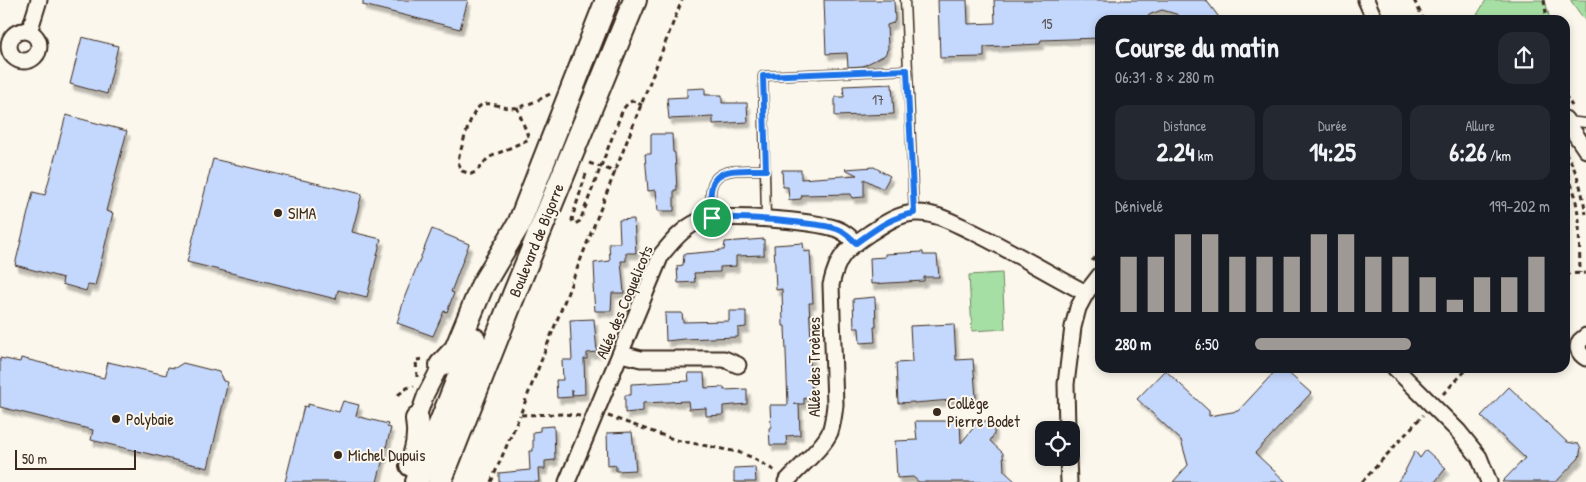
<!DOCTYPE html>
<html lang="fr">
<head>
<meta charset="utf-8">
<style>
	:root { --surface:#171b24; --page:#242831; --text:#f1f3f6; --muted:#9ea1a6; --accent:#9f9995 }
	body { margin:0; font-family:"Patrick Hand",sans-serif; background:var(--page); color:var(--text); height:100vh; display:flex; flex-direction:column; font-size:19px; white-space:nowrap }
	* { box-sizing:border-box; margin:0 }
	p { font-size:16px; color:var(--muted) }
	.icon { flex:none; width:28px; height:28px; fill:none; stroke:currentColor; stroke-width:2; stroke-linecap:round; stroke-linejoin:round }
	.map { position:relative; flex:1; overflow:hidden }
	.details { position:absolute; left:1095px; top:15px; width:475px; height:358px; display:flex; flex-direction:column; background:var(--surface); border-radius:15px; box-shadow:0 2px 8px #0003 }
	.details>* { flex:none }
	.buttons { position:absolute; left:1035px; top:421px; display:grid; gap:10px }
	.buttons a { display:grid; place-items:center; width:45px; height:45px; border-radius:10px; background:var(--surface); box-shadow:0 2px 8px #0003; font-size:25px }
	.scale { position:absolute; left:15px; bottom:12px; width:121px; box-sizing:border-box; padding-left:5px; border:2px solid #3b2a1e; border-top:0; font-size:14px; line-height:18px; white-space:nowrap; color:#3b2a1e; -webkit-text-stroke:4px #fbf7ec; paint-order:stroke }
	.pin { position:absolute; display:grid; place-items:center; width:42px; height:42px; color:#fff; margin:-21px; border:2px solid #fff; border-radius:50%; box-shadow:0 1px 5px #0007 }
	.round { display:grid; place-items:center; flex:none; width:52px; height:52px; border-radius:15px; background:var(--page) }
	.headline { display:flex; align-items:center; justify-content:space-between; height:85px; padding:0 20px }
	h1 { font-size:28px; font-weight:700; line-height:38px }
	.stats { display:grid; grid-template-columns:repeat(3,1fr); gap:8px; height:85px; padding:5px 20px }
	.stats div { display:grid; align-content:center; border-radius:12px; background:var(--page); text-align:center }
	.stats b { font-size:25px; font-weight:700 }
	.stats small { font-size:14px; font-weight:400 }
	.stats p { font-size:14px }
	.chart { height:140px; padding:10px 20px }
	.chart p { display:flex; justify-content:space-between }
	.chart svg { width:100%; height:90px; margin-top:5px; stroke:var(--accent); stroke-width:6 }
	ul { padding:0 20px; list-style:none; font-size:16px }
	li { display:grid; grid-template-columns:80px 60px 1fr; align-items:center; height:38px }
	li i { height:12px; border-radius:6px; background:var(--accent) }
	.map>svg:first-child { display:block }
</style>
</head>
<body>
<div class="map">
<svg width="1586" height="482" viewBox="0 0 1586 482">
	<defs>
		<filter id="shadow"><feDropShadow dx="3" dy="5.5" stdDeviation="1" flood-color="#0004"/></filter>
	</defs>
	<rect width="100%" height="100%" fill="#fbf7ec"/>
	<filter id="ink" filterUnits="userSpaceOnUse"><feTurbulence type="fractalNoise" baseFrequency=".02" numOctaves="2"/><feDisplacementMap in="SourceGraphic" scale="10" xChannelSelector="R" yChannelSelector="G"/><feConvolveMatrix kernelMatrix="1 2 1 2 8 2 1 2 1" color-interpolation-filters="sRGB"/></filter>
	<g filter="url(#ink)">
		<g fill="#a6dfa4" stroke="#708461">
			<path d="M1486,0h59l5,20h-65l-8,-5z"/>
			<path d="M1571,0h15v22l-15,-21z"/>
			<path d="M1002,273l3,56 -33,2 -3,-56z"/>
		</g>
		<g fill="#c4d7fc" stroke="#3b2a1e" filter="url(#shadow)">
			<path d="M363,0h105l-8,29 -97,-24z"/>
			<path d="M824,0h70l1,19 -2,4 -6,2 1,23 -3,7 -22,11 -15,1 -1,-14 -21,1z"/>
			<path d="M938,0h29l1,24 27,-1 -1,-23h212l15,20h-37l-8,-6 -14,-4 -11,4 -10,6h-41v18l-59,2 -1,4 -56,3v10l-44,1z"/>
			<path d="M82,37l36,9 -11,48 -37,-10z"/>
			<path d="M892,84l2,30 -59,2v-19h9l-1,-11z"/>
			<path d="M705,88v7h17v8h25l1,19 -35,2v-7l-44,2 -2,-21 20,-1v-8z"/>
			<path d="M66,115l61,16 -21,80 7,2 -18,73 -7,-1 -2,6 -24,-7 1,-6 -48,-13 18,-73 12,3z"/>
			<path d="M651,134h21l1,18 2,1 2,37h-3v21h-16l-2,-21 -8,1 -3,-37h6z"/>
			<path d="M213,159l149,35 -10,38 29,7 -14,58 -29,-7 -2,9 -149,-37z"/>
			<path d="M874,167l16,9 -7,13 -19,-10v18l-12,1 -1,-4 -49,1 -1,4 -12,1 -1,-13h-5l-1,-17h19v9l56,-4 -12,-6z"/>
			<path d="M634,219l2,34h-10v8h-5l3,32h-12l-1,18h-16l-2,-26h2l-1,-22 16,-2 -1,-18h11l-1,-23z"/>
			<path d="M432,229l37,15 -18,48 3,1 -7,19 -3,-1 -11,25 -36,-13 8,-27z"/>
			<path d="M764,239v16l-28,1v10l-16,1v5l-26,1 1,9 -17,1 -1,-17 6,-1 1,-11 35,-3v-1h5l1,-8z"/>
			<path d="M803,243l1,9 6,-1 3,52h-4l3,56 -2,1 2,38h-8v6h-10h5l1,31 -14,1 1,9h-17l-1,-17 2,-1 -1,-22h18l-3,-79h-2l-1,-37 -6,1 -2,-45z"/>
			<path d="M923,252v3h14l2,22h-15v4l-53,3 -1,-26 15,-1v-3z"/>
			<path d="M875,297l1,30h-2l1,15 -15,1 -1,-15h-5l-1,-29z"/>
			<path d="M729,311h17v16l-8,1v9l-54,2 -18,2 -1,-28h17l1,9 46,-1z"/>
			<path d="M594,319l3,33 -10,1v6h-3l1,35 -12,1 -1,-5v7l-15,1 -1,-18h7l-1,-20h10l-2,-40z"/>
			<path d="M954,324l2,36 17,-1 3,39 -62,5v-1l-16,1 -2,-40 16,-1 -2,-36z"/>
			<path d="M0,358l20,4 1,-4 83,20 4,-16 58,13 2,-8 7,1 8,-5 36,9 4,9 5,1 -20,86 -117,-28 2,-10 -93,-23z"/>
			<path d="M1278,368h5l28,25 -56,60 31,29h-113l15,-17 -7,-25 -44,-41 28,-29 44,41v5l29,-5z"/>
			<path d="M688,373h16l1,15 19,-1v3l23,-1v15l-24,2v9l-17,1v-8l-17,1 -1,-8 -45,2v8l-18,2v-18h6v-11l58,-3z"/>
			<path d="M1509,387l58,55 11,2 3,4 -2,10 -23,24h-54l23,-24 -44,-42z"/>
			<path d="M343,401l16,4 -3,11 32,8 -1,3 4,1 -14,54h-92l19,-76 4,1v-3l31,8z"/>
			<path d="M915,421h45l1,22 18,-22h10l5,5v8l-4,7 13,12 1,18 12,11h-97l-6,-5 -16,1 -2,-37 22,-1z"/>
			<path d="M554,426l1,34 -10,1v8h-7l1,13h-40v-9l31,-3 -1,-19h4v-19l7,-1v-4z"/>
			<path d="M632,432l4,38 -20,1v-6l-8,1 -1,-33z"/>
			<path d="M1426,450l20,18 -11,14h-38l9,-10 -1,-1 10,-20 5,7z"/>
			<path d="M755,467l1,15h-22v-14z"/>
		</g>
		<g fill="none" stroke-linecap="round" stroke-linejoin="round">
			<defs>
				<g id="lane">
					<path d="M905,0l9,213"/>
					<path d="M1567,121l19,2"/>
					<path d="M712,218c-1,-10 -3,-22 0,-32 5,-21 37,-15 53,-16"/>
					<path d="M766,219l-3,-143 144,-6"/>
				</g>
				<g id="street">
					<path d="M1366,0l9,20"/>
					<circle cx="24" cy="46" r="15"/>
					<path d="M29,32l10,-32"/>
					<path d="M1565,119l21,31"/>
					<path d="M1586,336l-6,5c-4,7 -1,13 6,17"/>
					<path d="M621,354l20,5h83l14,6"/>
					<path d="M1395,368l63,63 21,26 10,25"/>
					<path d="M417,419l9,-25 15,-29"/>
					<path d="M1067,430l-1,-46 7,-57 5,-19 8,-15 14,-18"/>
					<path d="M1068,458l1,24"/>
					<path d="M567,482l94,-227c10,-12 21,-26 36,-33 21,-10 118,-1 140,7 8,3 13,8 19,14"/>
					<path d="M786,482c12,-14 37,-34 44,-50 3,-9 4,-18 5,-27l-4,-120c7,-30 14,-35 39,-52 14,-9 28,-19 45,-20 20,-1 37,9 54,17 40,19 78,43 117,63"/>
				</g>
				<g id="primary">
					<path d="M441,365l15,-16 26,-63 37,-62 88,-224"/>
					<path d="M411,465c6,-16 9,-29 6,-46"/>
					<path d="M417,482l57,-143"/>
					<path d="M440,482l75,-190 120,-292"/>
				</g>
			</defs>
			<use href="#lane" stroke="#3b2a1e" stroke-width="11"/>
			<use href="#street" stroke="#3b2a1e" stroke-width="19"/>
			<use href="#primary" stroke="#3b2a1e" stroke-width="26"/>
			<g stroke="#3b2a1e" stroke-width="3" stroke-dasharray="5 4" stroke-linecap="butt">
				<path d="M1414,0l10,20"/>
				<path d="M1544,0l3,20"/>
				<path d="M1565,95l7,11"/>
				<path d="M517,107l12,32 -41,19 -12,14 -5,2 -9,-3 -4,-9 1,-6c4,-12 11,-43 21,-50 9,-6 21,2 30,2 14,0 28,-8 40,-14"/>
				<path d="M1565,152c13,19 17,40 21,62"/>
				<path d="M589,163l27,9"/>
				<path d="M1565,166l10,29 4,25 1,53"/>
				<path d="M586,174l-13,41 -1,5 3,4 5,-3 43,-112 6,-7 4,-1 9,4"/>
				<path d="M1092,261l8,-8"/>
				<path d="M1565,274l21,-1"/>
				<path d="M417,377l-1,-17 9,-1"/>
				<path d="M1443,394l25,-26"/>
				<path d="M398,395l9,-7 7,-2"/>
				<path d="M580,416l-16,-2 -44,1 162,-415"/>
				<path d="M608,416l68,24 62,12 13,5 26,15"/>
				<path d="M491,482l29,-67"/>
				<path d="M1362,482l61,-67"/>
			</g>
			<use href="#lane" stroke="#fbf7ec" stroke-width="8"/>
			<use href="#street" stroke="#fbf7ec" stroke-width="15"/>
			<use href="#primary" stroke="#fbf7ec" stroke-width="22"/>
		</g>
	</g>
	<g fill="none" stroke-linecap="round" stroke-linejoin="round" filter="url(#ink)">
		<defs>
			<path id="route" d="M907,70l7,143c-25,5 -38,16 -58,30 -6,-6 -11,-11 -19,-14 -13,-5 -29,-5 -43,-7 -27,-3 -55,-5 -82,-4 -1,-10 -3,-22 0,-32 5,-21 37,-15 54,-16l-3,-94z"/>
		</defs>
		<use href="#route" stroke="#fff" stroke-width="10"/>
		<use href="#route" stroke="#1a73e8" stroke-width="6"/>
	</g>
	<g fill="#3b2a1e" stroke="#fbf7ec" stroke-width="2">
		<circle cx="278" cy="213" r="5"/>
		<circle cx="937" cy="412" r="5"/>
		<circle cx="116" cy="419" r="5"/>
		<circle cx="338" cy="455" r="5"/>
	</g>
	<g text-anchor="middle" stroke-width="4" stroke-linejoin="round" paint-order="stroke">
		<g font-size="14" fill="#5d5556">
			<text x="1047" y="29">15</text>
			<text x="878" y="105">17</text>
		</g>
		<g font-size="16" fill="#3b2a1e" stroke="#fbf7ec" text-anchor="start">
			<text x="288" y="219">SIMA</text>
			<text x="947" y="409">Collège<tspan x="947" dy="18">Pierre Bodet</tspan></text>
			<text x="126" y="425">Polybaie</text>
			<text x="348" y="461">Michel Dupuis</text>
		</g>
		<g font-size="16" fill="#3b2a1e" stroke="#fbf7ec">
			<text transform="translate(536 240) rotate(-68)" y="6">Boulevard de Bigorre</text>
			<text transform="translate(624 302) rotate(-67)" y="6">Allée des Coquelicots</text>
			<text transform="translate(814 367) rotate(-90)" y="6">Allée des Troènes</text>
		</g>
	</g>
</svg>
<div class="buttons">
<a><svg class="icon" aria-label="locate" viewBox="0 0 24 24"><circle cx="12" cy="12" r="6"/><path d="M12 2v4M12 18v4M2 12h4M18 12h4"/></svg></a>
</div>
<div class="scale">50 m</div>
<div class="pin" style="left:712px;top:218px;background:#1e9e55"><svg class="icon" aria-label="arrive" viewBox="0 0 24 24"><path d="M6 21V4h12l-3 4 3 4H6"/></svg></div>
<section class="details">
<div class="headline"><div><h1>Course du matin</h1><p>06:31 · 8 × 280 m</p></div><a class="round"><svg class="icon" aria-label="share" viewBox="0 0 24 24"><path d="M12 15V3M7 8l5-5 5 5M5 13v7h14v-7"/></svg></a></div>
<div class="stats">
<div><p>Distance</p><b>2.24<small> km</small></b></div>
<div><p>Durée</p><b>14:25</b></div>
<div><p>Allure</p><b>6:26<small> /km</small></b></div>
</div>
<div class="chart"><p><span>Dénivelé</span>199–202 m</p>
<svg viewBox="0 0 160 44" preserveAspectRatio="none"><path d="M5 44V17M15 44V17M25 44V6M35 44V6M45 44V17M55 44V17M65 44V17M75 44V6M85 44V6M95 44V17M105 44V17M115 44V27M125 44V38M135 44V27M145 44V27M155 44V17"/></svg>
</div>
<ul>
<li><b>280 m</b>6:50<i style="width:53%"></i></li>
</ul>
</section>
</div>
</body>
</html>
